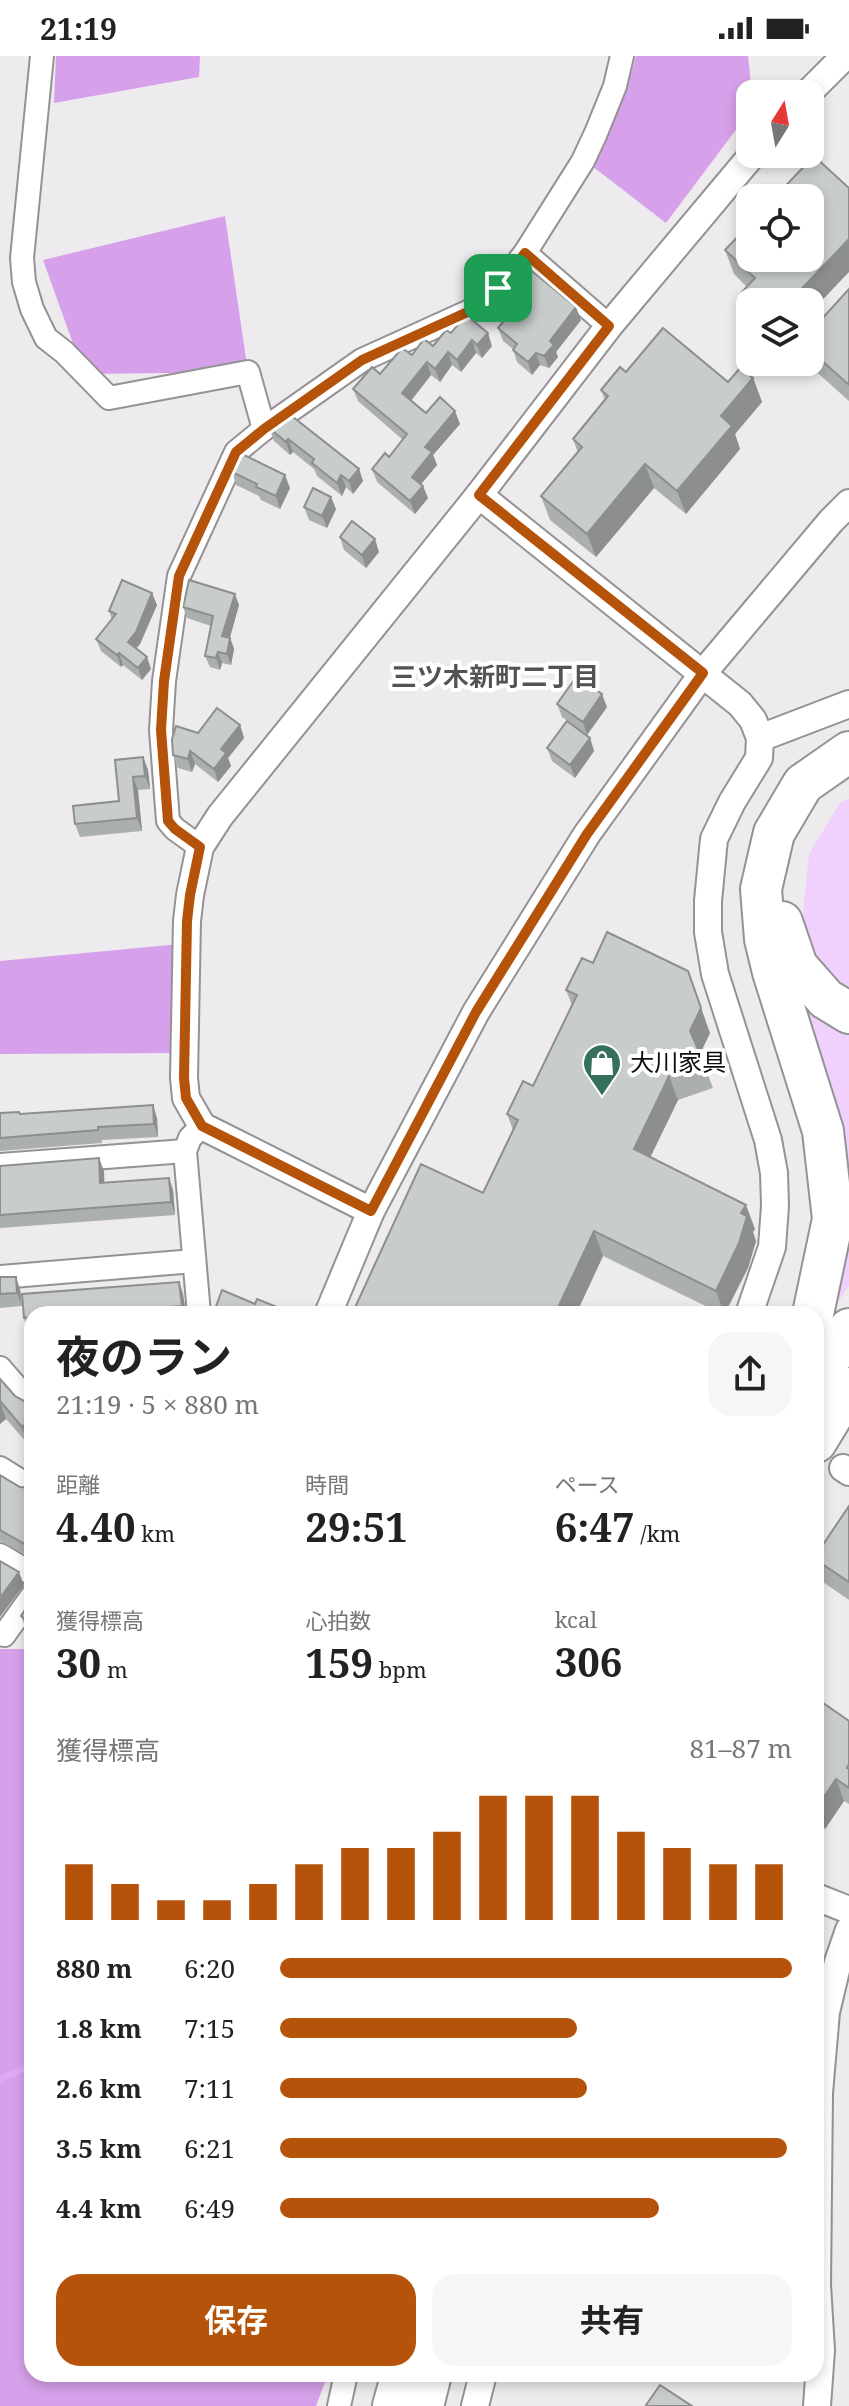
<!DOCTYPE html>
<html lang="ja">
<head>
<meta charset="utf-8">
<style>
	:root { --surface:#fff; --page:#f6f6f6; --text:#222; --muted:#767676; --accent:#b45309 }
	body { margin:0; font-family:"Noto Serif","Noto Sans JP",serif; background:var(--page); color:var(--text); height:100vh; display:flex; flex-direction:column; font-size:30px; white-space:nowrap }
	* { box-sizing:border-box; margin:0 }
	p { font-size:26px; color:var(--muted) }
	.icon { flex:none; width:44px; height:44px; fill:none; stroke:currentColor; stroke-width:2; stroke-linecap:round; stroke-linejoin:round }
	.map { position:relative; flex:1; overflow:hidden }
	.details { position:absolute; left:24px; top:1250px; width:800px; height:1076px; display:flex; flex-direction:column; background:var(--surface); border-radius:24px; box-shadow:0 4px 12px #0003 }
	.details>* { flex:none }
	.needle { width:52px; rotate:11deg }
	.buttons { position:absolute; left:736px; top:24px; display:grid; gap:16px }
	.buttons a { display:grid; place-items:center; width:88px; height:88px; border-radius:16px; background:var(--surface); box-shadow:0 4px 12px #0003; font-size:40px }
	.pin { position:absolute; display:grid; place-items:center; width:68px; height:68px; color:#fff; margin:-34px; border-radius:16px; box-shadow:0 4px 12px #0006 }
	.round { display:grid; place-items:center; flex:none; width:84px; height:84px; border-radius:24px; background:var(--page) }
	.overview { display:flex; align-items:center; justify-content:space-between; height:136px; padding:0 32px }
	h1 { font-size:44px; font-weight:700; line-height:60px }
	.figures { display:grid; grid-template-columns:repeat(3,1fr); gap:12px; height:136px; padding:8px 32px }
	.figures div { display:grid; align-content:center }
	.figures b { font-size:40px; font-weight:700 }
	.figures small { font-size:22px; font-weight:400 }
	.figures p { font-size:22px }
	.chart { height:224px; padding:16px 32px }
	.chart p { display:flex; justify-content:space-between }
	.chart svg { width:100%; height:144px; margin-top:8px; stroke:var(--accent); stroke-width:6 }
	.cta { display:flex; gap:16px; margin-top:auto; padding:16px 32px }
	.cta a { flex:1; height:92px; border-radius:24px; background:var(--accent); color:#fff; font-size:32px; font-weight:700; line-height:92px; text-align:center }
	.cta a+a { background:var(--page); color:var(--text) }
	ul { padding:0 32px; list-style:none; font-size:26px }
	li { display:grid; grid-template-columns:128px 96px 1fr; align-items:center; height:60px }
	li i { height:20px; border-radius:10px; background:var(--accent) }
	.status { display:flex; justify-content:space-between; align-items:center; height:56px; padding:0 40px; background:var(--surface); direction:ltr }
	.status svg { height:22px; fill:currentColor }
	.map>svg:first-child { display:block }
</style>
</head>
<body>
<div class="status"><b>21:19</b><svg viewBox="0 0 49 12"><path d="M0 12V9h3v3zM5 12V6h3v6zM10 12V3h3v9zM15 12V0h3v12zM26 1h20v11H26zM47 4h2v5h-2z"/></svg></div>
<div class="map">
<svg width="849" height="2350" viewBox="0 0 849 2350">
	<rect width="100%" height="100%" fill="#edebee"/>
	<path fill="#f0d0fd" d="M849,743v487l-17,24 -33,-298 4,-99 6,-59 31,-51z"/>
	<g fill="#d6a1ea">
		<path d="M56,0h144l-1,21 -145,26z"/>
		<path d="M636,0h112l4,38h-2v17l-84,112 -74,-57 34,-74z"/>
		<path d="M225,160l23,156 -164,2 -41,-114z"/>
		<path d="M180,888l-7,109 -173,1v-93z"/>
		<path d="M0,1593h32v725h296l-12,32h-316z"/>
	</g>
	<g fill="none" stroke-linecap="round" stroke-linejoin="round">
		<path stroke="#e0aaf3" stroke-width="6" d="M0,2023l32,-14"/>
		<defs>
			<g id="minor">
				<path d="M42,0l-20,202 2,24 8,27 14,29 18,14 45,46 139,-26 16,57"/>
				<path d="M525,197l84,73"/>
				<path d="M200,791l-25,-18 -7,-8 -7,-91 3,-49 15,-105 57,-124 28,-23 98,-69 110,-50 26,-22 27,-35 58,-92 13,-28 19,-47 7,-30"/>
				<path d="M0,1109l185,-14"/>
				<path d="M0,1221l194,-16"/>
				<path d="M199,1258l-14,-163 5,-13 12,-12"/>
				<path d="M0,1312l32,37"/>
				<path d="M0,1412l32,20"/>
				<path d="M0,1499l32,19"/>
				<path d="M0,1578l4,1 28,-39"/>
				<path d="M339,2350l7,-32"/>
			</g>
			<g id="tertiary">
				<path d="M807,38l38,-38"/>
				<path d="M479,439l261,209 13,16 7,18"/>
				<path d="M371,1155l-169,-85 -16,-28 -2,-20 3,-157 3,-26 10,-48 20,-31 259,-321 130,-169 144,-172"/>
				<path d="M328,1258l43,-103 105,-199 111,-178 116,-161 128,-152 18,-18"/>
				<path d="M749,1258l23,-67 3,-41 -1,-33 -6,-33 -53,-166 -7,-42v-31l6,-62 18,-37 27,-44 1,-20 89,-34"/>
				<path d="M843,1412l6,4"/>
				<path d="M816,1841l33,13"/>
				<path d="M475,2350l8,-32"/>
				<path d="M817,2350l4,-56 -4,-65 2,-192 7,-81 12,-50 11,-32"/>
			</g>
			<g id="motorway">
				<path d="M782,866l15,44 29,33 23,14"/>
				<path d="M813,1258l20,-95 -10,-88 -50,-159 -8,-33 -4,-50 13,-56 29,-49 46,-32"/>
				<path d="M816,1325l33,-52"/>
				<path d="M816,1386l33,-54"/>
				<path d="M393,2350l9,-32"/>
				<path d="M423,2350l8,-32"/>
			</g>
		</defs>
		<use href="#minor" stroke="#949295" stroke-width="26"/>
		<use href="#tertiary" stroke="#949295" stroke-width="30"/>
		<use href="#motorway" stroke="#949295" stroke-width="44"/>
		<use href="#minor" stroke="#fff" stroke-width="22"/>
		<use href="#tertiary" stroke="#fff" stroke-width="26"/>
		<use href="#motorway" stroke="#fff" stroke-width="40"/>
	</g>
	<g fill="#acafaf">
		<path d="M725,194l85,52h-60v13l-8,-23 5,-5 -13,-13z"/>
		<path d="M502,230l79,34 -25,32 2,5 -9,11 -9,-3 -8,10 -15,-13 -4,-13 -10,-8 -5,-13 18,-21 -9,-8z"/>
		<path d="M849,233v112l-39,-35 -2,-4h2v-30z"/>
		<path d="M451,277l41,13 -10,12 -6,-5 -15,19 -9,-7 -12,17 -9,-7 -20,25 15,13 34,11 -27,31 4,10 -16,19 7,14 -13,16 -38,-32 -5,-13 17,-12 14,-17 -45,-39 -5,-12 27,-15 32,-19 21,-9z"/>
		<path d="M626,316l102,10 25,-4 9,24 -27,32 5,15 -54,65 -32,-26 -58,69 -46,-37 -9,-24 37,-43 -5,-14 32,-39 -4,-10z"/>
		<path d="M269,372l90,41 4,12 -10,13 -7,-7 -4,9 -25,-20 -3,-7 -21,-17 -3,3 -16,-14z"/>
		<path d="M232,416l58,16 -10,21 -19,-9 -2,-4 -23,-11z"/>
		<path d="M304,451l32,2 -9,19 -18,-8z"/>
		<path d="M340,481l39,15 -13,16 -22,-18z"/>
		<path d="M157,549l-17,39 -4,5 15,20 -9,11 -19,-15 -2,2 -20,-16 -5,-12 16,-19 -3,-9z"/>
		<path d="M239,549l-9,32 4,12 -3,16 -9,-2 -2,7 -10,-3 -5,-11 6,-30 -24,-8 -4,-11z"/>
		<path d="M557,648l50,3 -20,28 -25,-18z"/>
		<path d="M240,669l4,13 -16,20 3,8 -13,16 -23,-18 -3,8 -14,-4 -5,-13 25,-22z"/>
		<path d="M590,682l4,13 -19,27 -23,-17 -5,-13z"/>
		<path d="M143,701l5,13 2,19 -12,1 4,41 -62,6 -5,-13 44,-23z"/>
		<path d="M566,934l144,43 -10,21 13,34 -35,12 -28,58 105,71 -2,3 3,9 -8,27 -23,46h-3l-119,-58 -27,58h-224l131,-121 30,-63 -6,-16 26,-28 39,-81z"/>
		<path d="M0,1057l157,5 1,19 -56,3v3l-102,8z"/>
		<path d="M0,1110l104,5v12l65,-5 4,12 2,25 -175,13z"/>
		<path d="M0,1221l20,12 2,17 -22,2z"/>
		<path d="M179,1226l4,12 3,20h-154v17h-4l-4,-13 -2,-24z"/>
		<path d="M0,1323l15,17 13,48 -22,-25 -6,5z"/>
		<path d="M0,1419l20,12 12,1v70l-32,-17z"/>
		<path d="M849,1451v93l-26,-18 -7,-18v-9z"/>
		<path d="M32,1543v35l-6,-5 -5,-13z"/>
		<path d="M816,1642l33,23v83l-5,-3 -19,28 -9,-6z"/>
	</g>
	<g fill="#8c8f8e">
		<path d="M849,183v33l-39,41v-11h-21z"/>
		<path d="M576,251l5,13 -25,32 2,5 -9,11 -5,-12 6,-15z"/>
		<path d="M488,277l4,13 -10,12 -5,-13z"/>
		<path d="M472,284l4,13 -15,19 -4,-12z"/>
		<path d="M448,296l4,13 -12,17 -5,-13z"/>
		<path d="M536,297l4,12 -8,10 -4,-13z"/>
		<path d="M427,306l4,13 -24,31 -5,-13z"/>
		<path d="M753,322l9,24 -27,32 5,15 -54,65 -9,-23 44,-75z"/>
		<path d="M455,355l5,13 -27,31 4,10 -20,24 -5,-12 13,-30z"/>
		<path d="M288,383l5,13 -3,3 -4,-13z"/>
		<path d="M645,408l9,24 -58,69 -9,-23z"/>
		<path d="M359,413l4,12 -10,13 -4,-13z"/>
		<path d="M285,419l5,13 -10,21 -4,-13z"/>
		<path d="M341,419l5,12 -4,9 -5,-13z"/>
		<path d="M423,430l5,12 -13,16 -5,-13z"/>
		<path d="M331,441l5,12 -9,19 -5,-12z"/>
		<path d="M375,483l4,13 -13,16 -4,-13z"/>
		<path d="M152,537l5,12 -17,39 -8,9 -4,-11z"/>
		<path d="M235,538l4,11 -12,43 -5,-12z"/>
		<path d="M230,582l4,11 -3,16 -4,-11z"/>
		<path d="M218,596l4,11 -2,7 -4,-12z"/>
		<path d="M119,597l4,12 -2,2 -4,-12z"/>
		<path d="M147,601l4,12 -9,11 -4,-12z"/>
		<path d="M602,638l5,13 -20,28 -4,-13z"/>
		<path d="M240,669l4,13 -16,20 3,8 -13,16 -4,-13 7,-20z"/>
		<path d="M590,682l4,13 -19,27 -5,-13z"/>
		<path d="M190,695l5,13 -3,8 -4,-13z"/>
		<path d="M143,701l5,13 2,19 -5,-13z"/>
		<path d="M133,721l5,13 4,41 -5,-13z"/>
		<path d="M697,940l13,37 -11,23 -9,-25z"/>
		<path d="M669,1020l9,24 -36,74 -8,-25z"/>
		<path d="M153,1049l4,13 1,19 -4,-13z"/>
		<path d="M99,1102l5,13 1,25 -5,-13z"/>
		<path d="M169,1122l4,12 2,25 -4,-13z"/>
		<path d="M746,1149l9,24 -2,3 3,9 -8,27 -24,46 -8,-23 25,-78z"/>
		<path d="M594,1175l9,25 -27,58h-21z"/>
		<path d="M16,1221l4,12 2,17 -5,-13z"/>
		<path d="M179,1226l4,12 3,20 -4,-8z"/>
		<path d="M0,1346l6,17 -6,5z"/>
		<path d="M32,1362v23l-4,3 -6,-17z"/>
		<path d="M19,1516l5,13 -24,32v-19z"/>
		<path d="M836,1723l8,22 -19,28 -8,-22z"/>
	</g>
	<g fill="#c8cccb" stroke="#8c8f8e" stroke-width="2">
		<path d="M814,100l35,32v51l-60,63h-37l-10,-10 13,-14 -30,-28 25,-26v34h60v-60h-36z"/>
		<path d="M521,206l55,45 -26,34 4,4 -10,11 -8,-3 -8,9 -15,-12 4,-6 -19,-16 23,-27 -19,-15z"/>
		<path d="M849,233v96l-39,-35v-18z"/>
		<path d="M466,259l22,18 -11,12 -5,-5 -15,20 -9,-8 -13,17 -8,-7 -25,31 24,20 14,-16 15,14 -30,36 7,5 -20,25 11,9 -13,15 -38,-32 13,-16 4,4 18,-23 -54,-45 19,-22 8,7 22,-26 10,7 12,-16 9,7 13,-16 5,3z"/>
		<path d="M663,272l65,54 12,-14 13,10 -32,38 11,10 -55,65 -32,-27 -58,70 -46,-38 41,-49 -9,-8 35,-43 -7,-6 19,-23 6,5z"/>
		<path d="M288,357l71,56 -10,12 -8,-6 -4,8 -25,-20 2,-4 -26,-20 -2,3 -17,-14z"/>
		<path d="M240,397l45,22 -9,21 -20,-9 1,-3 -25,-12z"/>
		<path d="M313,432l18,9 -9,19 -18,-9z"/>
		<path d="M352,465l23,18 -13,16 -22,-18z"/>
		<path d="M122,524l30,13 -16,39 -8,10 19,15 -9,11 -19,-15 -2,2 -21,-16 20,-25 -7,-3z"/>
		<path d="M189,524l46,14 -13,42 8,2 -3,16 -9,-2 -2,6 -11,-2 8,-40 -30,-9z"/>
		<path d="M577,620l25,18 -19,28 -26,-18z"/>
		<path d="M217,652l23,17 -19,24 5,4 -12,16 -24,-18 -2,8 -15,-4 -1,-16 4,-13 22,7z"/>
		<path d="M567,665l23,17 -20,27 -23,-17z"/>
		<path d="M143,701l2,19 -12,1 4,41 -62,6 -2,-18 46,-5 -4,-41z"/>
		<path d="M607,876l81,39 13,37 -11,23 14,32 -35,13 -35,73 112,56 -5,8 6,3 -8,27 -23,48 -122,-60 -39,83h-203l69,-150 62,29 35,-73 -11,-6 16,-33 10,5 44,-91 -11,-5 16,-32 11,5z"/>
		<path d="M153,1049l1,19 -56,3v3l-98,8v-25l19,-1 1,2z"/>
		<path d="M99,1102l1,25 69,-5 2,24 -171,13v-49z"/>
		<path d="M0,1221h16l1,16 -17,1z"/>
		<path d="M179,1226l3,24 -76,6v2h-74v3l-8,1 -2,-24z"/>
		<path d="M222,1234l33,14 2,-5 20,8 -3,7h-55l-5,-2z"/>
		<path d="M0,1323l15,17 9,5 8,9v8l-10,9 -22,-26z"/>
		<path d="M0,1419l20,12 12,1v60l-32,-18z"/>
		<path d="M849,1450v76l-33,-22v-5z"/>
		<path d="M0,1505l19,11 -19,26z"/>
		<path d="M32,1543v25l-11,-8z"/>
		<path d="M816,1642l33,23v43l-2,4 2,1v19l-13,-9 -19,28 -1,-1z"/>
		<path d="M660,2329l32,21h-44l-2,-1z"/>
	</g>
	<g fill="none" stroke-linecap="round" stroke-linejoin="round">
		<defs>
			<path id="route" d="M525,197l84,73 -130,169 224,178 -116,161 -111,178 -105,199 -169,-85 -16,-28 -2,-20 3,-157 3,-26 10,-48 -25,-18 -7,-8 -7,-91 3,-49 15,-105 57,-124 28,-23 98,-69 110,-50 26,-22z"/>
		</defs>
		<use href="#route" stroke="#fff" stroke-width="16"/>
		<use href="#route" stroke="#b45309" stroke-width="10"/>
	</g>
	<defs>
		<symbol id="shop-pin" viewBox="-11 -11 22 30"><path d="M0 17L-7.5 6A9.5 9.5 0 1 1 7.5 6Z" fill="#34705b" stroke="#fff"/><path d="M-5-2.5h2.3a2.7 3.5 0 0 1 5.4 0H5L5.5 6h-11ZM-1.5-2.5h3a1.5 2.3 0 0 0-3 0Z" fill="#fff"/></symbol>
	</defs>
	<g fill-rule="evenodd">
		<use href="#shop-pin" x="580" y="985" width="44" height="60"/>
	</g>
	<g text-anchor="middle" stroke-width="8" stroke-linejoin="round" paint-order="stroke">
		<g font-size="24" fill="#0d0d0e" stroke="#fff" text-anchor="start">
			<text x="630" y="1015">大川家具</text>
		</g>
		<g font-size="26" font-weight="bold" fill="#545254" stroke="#fff">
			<text x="495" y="630">三ツ木新町二丁目</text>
		</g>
	</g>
</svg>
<div class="buttons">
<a><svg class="needle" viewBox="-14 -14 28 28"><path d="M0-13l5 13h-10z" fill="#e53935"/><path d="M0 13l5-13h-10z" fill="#767676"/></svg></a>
<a><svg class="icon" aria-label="locate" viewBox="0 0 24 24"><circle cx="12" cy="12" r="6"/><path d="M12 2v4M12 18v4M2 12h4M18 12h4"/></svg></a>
<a><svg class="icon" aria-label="layers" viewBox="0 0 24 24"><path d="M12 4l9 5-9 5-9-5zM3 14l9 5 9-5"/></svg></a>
</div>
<div class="pin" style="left:498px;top:232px;background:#1e9e55"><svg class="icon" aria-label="arrive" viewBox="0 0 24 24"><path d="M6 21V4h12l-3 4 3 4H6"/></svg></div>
<section class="details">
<div class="overview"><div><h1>夜のラン</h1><p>21:19 · 5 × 880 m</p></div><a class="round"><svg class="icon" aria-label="share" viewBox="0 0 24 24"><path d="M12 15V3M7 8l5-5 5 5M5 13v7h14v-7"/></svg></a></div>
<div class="figures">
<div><p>距離</p><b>4.40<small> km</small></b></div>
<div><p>時間</p><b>29:51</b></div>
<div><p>ペース</p><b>6:47<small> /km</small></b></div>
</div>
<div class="figures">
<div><p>獲得標高</p><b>30<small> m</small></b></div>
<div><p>心拍数</p><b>159<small> bpm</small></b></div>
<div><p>kcal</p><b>306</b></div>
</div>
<div class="chart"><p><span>獲得標高</span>81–87 m</p>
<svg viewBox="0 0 160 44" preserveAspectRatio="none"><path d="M5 44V27M15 44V33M25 44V38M35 44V38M45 44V33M55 44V27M65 44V22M75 44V22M85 44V17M95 44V6M105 44V6M115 44V6M125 44V17M135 44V22M145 44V27M155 44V27"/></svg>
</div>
<ul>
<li><b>880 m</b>6:20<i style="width:100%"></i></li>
<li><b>1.8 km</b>7:15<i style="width:58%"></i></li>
<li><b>2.6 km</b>7:11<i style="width:60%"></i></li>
<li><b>3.5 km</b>6:21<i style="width:99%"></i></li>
<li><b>4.4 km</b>6:49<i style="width:74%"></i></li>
</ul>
<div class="cta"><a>保存</a><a>共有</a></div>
</section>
</div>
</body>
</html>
